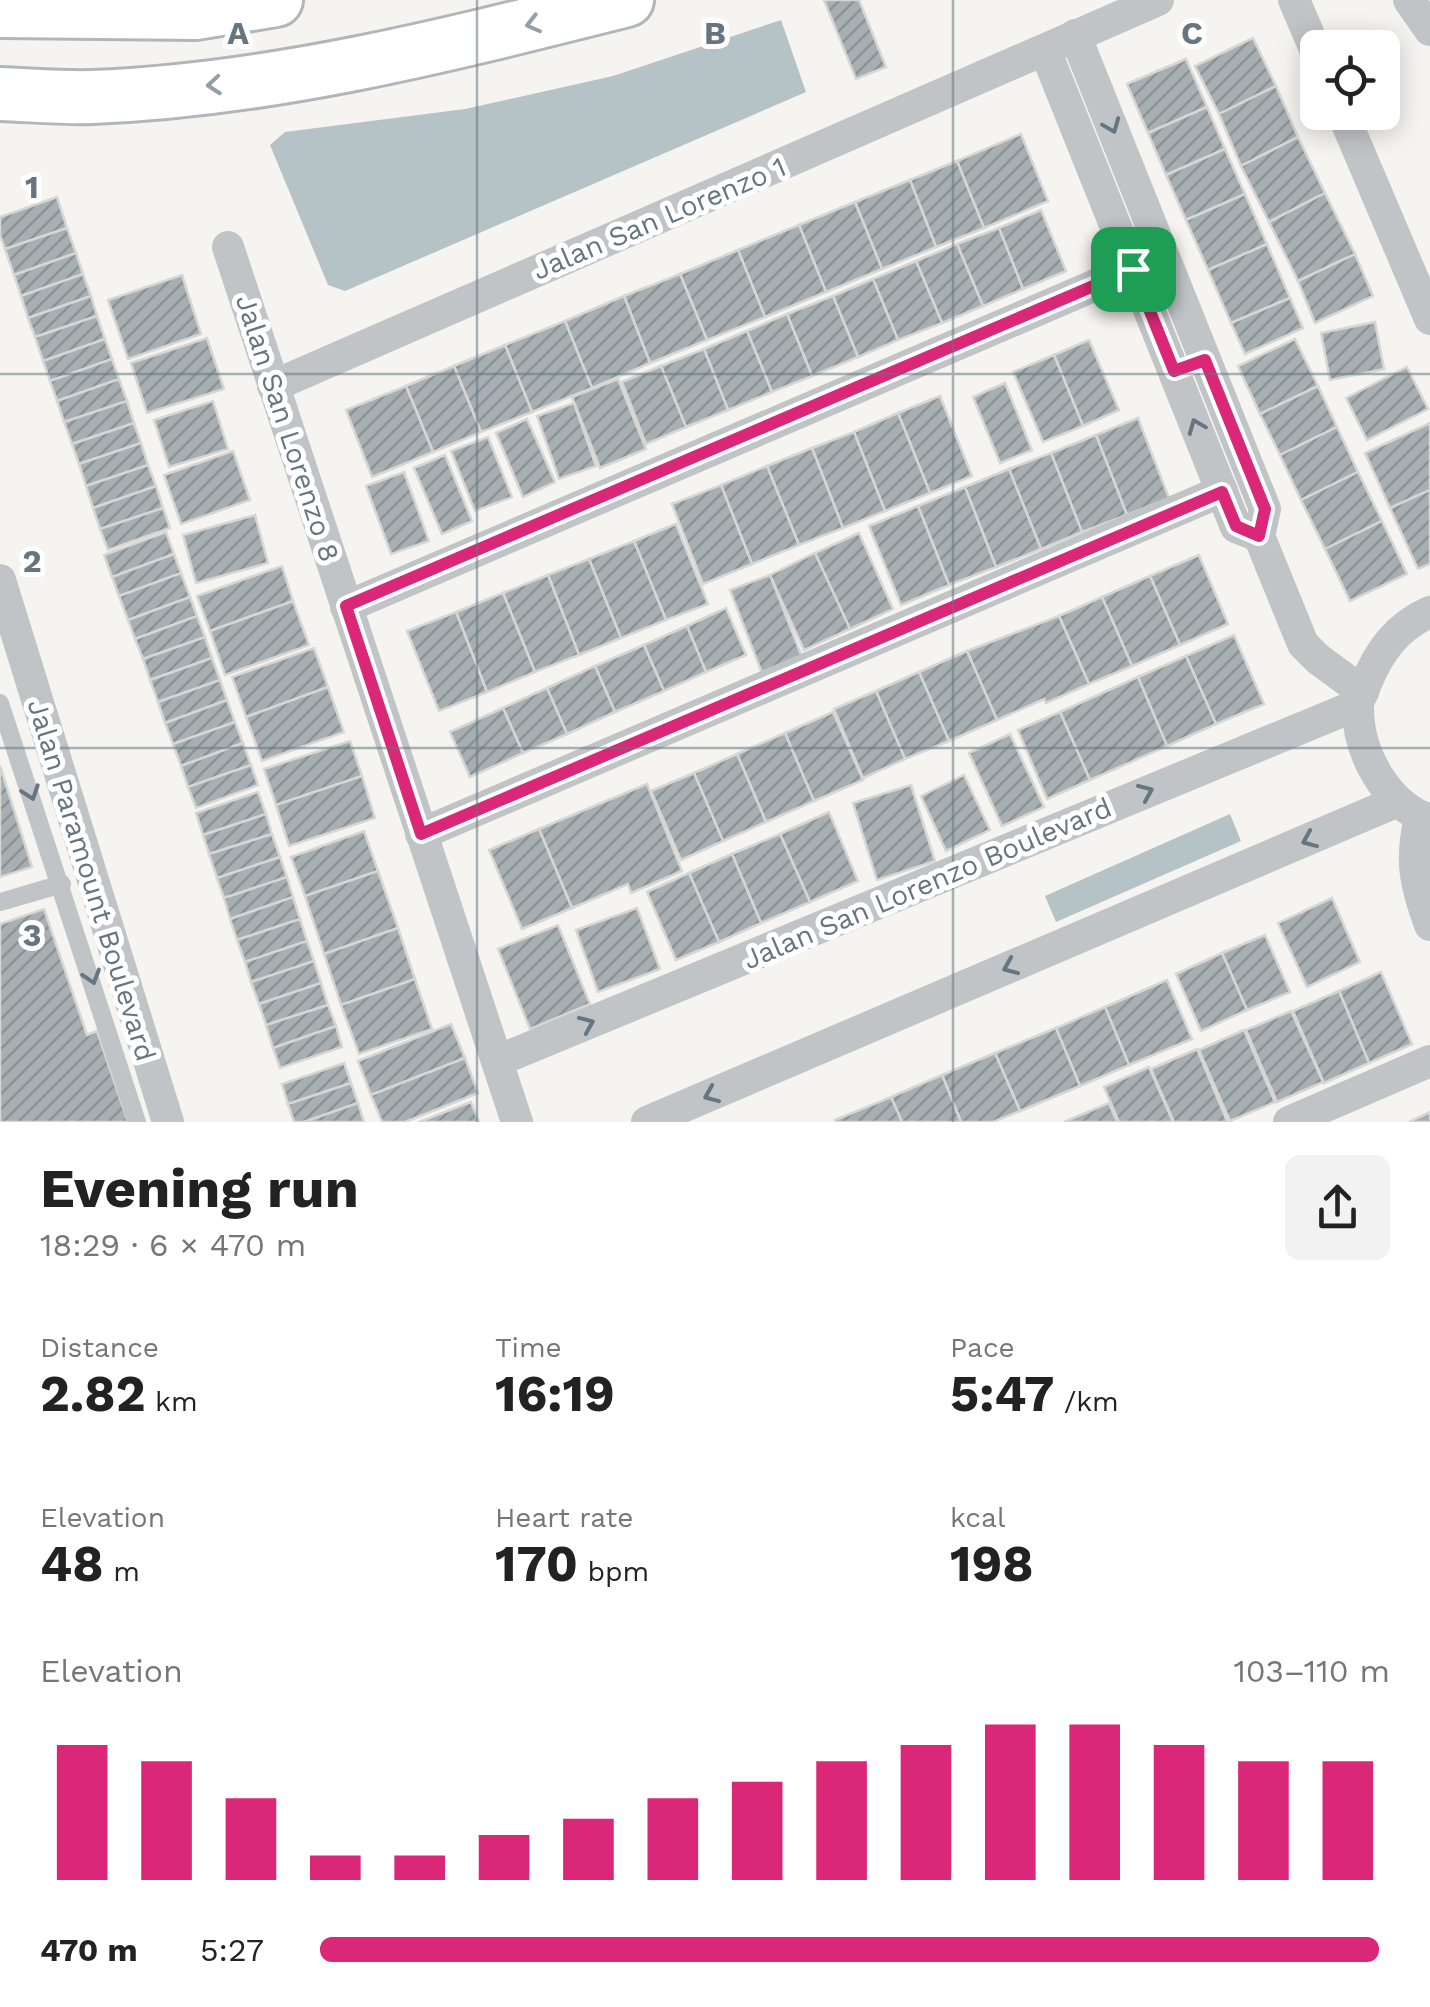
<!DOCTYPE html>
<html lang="en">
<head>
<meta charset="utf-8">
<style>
	:root { --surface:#fff; --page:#f2f2f2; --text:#222; --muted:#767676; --accent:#db2777 }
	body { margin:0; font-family:"Work Sans",sans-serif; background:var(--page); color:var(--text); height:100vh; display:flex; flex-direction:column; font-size:38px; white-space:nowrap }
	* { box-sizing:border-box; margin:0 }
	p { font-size:32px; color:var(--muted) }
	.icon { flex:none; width:55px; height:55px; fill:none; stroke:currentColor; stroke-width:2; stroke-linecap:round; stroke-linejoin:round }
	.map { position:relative; height:1122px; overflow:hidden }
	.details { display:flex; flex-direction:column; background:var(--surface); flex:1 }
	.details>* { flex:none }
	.controls { position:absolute; left:1300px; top:30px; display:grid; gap:20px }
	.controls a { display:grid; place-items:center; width:100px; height:100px; border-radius:15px; background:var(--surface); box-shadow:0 5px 25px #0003; font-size:50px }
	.pin { position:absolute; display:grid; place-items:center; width:85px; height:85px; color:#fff; margin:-42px; border-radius:20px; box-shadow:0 5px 15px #0006 }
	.round { display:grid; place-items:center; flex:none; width:105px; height:105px; border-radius:15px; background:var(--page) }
	.summary { display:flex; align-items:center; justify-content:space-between; height:170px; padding:0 40px }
	h1 { font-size:55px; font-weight:700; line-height:75px }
	.figures { display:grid; grid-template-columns:repeat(3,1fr); gap:15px; height:170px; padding:10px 40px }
	.figures div { display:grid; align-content:center }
	.figures b { font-size:50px; font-weight:700 }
	.figures small { font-size:28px; font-weight:400 }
	.figures p { font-size:28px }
	.chart { height:280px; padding:20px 40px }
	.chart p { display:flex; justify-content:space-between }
	.chart svg { width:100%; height:180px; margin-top:10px; stroke:var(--accent); stroke-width:6 }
	ul { padding:0 40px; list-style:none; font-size:32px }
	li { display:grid; grid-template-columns:160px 120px 1fr; align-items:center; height:75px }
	li i { height:25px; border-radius:12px; background:var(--accent) }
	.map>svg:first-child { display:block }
</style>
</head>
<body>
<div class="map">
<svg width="1430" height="1122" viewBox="0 0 1430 1122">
	<defs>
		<pattern id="building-hatch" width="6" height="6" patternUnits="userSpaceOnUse" patternTransform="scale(2.5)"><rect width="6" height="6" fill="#a7afb3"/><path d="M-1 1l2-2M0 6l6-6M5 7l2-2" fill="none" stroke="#8c9397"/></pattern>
	</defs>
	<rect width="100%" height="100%" fill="#f5f4f1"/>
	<g fill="#b6c3c6">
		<path d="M781,20l25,72 -461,199 -17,-6 -58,-140 15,-13 180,-23 148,-33z"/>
		<path d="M1230,814l11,27 -185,81 -11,-26z"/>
	</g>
	<g fill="url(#building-hatch)" stroke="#d6d6d4" stroke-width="2.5">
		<path d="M824,0h35l27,67 -30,12z"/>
		<path d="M1253,38l23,48 -57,28 -24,-48z"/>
		<path d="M1186,59l21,48 -59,26 -21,-49z"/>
		<path d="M1276,86l22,51 -57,29 -22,-52z"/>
		<path d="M1207,107l18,42 -59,26 -18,-42z"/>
		<path d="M1021,134l27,67 -64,27 -27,-67z"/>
		<path d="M1298,137l27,56 -56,29 -28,-56z"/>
		<path d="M1225,149l20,45 -59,26 -20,-45z"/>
		<path d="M957,161l27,67 -48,19 -26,-67z"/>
		<path d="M910,180l26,67 -54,22 -27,-67z"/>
		<path d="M1325,193l30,61 -57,27 -29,-59z"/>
		<path d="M1245,194l22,50 -59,26 -22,-50z"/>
		<path d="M57,197l10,31 -62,21 -5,-14v-18z"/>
		<path d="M855,202l27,67 -56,23 -27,-67z"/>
		<path d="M1041,210l25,61 -43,18 -24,-61z"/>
		<path d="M799,225l27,67 -61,25 -27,-67z"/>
		<path d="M67,228l9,25 -62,22 -9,-26z"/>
		<path d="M999,228l24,61 -40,17 -26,-62z"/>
		<path d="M957,244l26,62 -41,17 -26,-62z"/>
		<path d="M1267,244l23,54 -59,25 -23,-53z"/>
		<path d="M738,250l27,67 -58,23 -27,-66z"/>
		<path d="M76,253l7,21 -62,22 -7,-21z"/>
		<path d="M1355,254l18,42 -58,27 -17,-42z"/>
		<path d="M916,261l26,62 -44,17 -25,-61z"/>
		<path d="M83,274l8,22 -63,22 -7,-22z"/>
		<path d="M680,274l27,66 -57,23 -26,-67z"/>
		<path d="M182,275l19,59 -73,25 -20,-59z"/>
		<path d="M873,279l25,61 -40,17 -25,-61z"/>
		<path d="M91,296l6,20 -62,21 -7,-19z"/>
		<path d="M624,296l26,67 -58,25 -27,-67z"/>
		<path d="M833,296l25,61 -46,19 -25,-62z"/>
		<path d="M1290,298l13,30 -58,26 -14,-31z"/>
		<path d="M787,314l25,62 -40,16 -25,-61z"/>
		<path d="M97,316l8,23 -62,22 -8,-24z"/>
		<path d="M565,321l27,67 -60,24 -27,-67z"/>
		<path d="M1375,322l9,47 -54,11 -9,-47z"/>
		<path d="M747,331l25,61 -44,18 -24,-61z"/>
		<path d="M207,338l17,51 -77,24 -16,-50z"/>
		<path d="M105,339l7,20 -62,22 -7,-20z"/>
		<path d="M1295,339l23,47 -58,28 -22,-48z"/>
		<path d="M1089,340l30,70 -36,16 -29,-71z"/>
		<path d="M505,345l27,67 -51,20 -27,-66z"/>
		<path d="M704,349l24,61 -42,17 -25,-61z"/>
		<path d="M1054,355l29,71 -40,16 -30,-70z"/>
		<path d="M112,359l7,20 -62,22 -7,-20z"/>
		<path d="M454,366l27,66 -48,20 -27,-66z"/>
		<path d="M661,366l25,61 -40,17 -24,-62z"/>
		<path d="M1407,367l21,42 -61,31 -21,-42z"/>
		<path d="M119,379l8,22 -63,21 -7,-21z"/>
		<path d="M618,379l28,70 -46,19 -28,-71z"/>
		<path d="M1005,383l27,67 -32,13 -27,-66z"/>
		<path d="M406,386l27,66 -61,25 -26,-67z"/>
		<path d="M1318,386l19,41 -57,28 -20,-41z"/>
		<path d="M940,396l32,80 -42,17 -32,-80z"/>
		<path d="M127,401l7,22 -62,21 -8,-22z"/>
		<path d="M213,401l15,48 -59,18 -15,-47z"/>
		<path d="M574,403l22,63 -37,13 -22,-63z"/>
		<path d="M898,413l32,80 -45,18 -31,-79z"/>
		<path d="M1138,418l31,80 -42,17 -31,-80z"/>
		<path d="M527,419l28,63 -32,15 -27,-64z"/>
		<path d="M134,423l7,20 -62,21 -7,-20z"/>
		<path d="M1430,423v67l-40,18 -25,-55z"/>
		<path d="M1337,427l21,45 -57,28 -21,-45z"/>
		<path d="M854,432l31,79 -42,17 -31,-80z"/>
		<path d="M1096,435l31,80 -45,17 -31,-79z"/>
		<path d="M488,437l24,60 -37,14 -24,-60z"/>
		<path d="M141,443l7,22 -62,21 -7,-22z"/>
		<path d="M812,448l31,80 -44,17 -32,-79z"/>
		<path d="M233,451l17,49 -69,24 -17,-49z"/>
		<path d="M1051,453l31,79 -41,17 -32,-80z"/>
		<path d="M445,455l27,66 -30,13 -28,-66z"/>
		<path d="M148,465l8,21 -63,22 -7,-22z"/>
		<path d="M767,466l32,79 -47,19 -31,-79z"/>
		<path d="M1009,469l32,80 -45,18 -31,-80z"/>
		<path d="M404,472l25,69 -38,13 -25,-68z"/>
		<path d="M1358,472l24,49 -57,28 -24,-49z"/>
		<path d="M721,485l31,79 -49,20 -31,-80z"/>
		<path d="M156,486l7,22 -63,21 -7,-21z"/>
		<path d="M965,487l31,80 -47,18 -31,-79z"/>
		<path d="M1430,490v74l-12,5 -28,-61z"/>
		<path d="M918,506l31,79 -48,20 -32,-79z"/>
		<path d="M163,508l7,20 -62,22 -8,-21z"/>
		<path d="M255,515l13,48 -72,20 -13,-48z"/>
		<path d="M1382,521l25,53 -57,27 -25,-52z"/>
		<path d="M676,524l32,80 -42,16 -32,-79z"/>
		<path d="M166,532l8,22 -62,23 -8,-22z"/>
		<path d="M859,533l34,76 -43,20 -35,-76z"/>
		<path d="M634,541l32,79 -45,18 -32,-79z"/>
		<path d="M815,553l35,76 -46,21 -34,-75z"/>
		<path d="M174,554l7,19 -62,23 -7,-19z"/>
		<path d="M1199,555l29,69 -48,21 -30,-69z"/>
		<path d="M589,559l32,79 -42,17 -31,-80z"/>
		<path d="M282,566l11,35 -83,30 -13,-35z"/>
		<path d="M181,573l9,24 -62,23 -9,-24z"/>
		<path d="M548,575l31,80 -44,17 -32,-79z"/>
		<path d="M770,575l32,82 -40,16 -32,-83z"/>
		<path d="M1150,576l30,69 -48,21 -30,-69z"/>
		<path d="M503,593l32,79 -48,20 -31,-80z"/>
		<path d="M190,597l7,19 -62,23 -7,-19z"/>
		<path d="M1102,597l30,69 -43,18 -30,-68z"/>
		<path d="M293,601l16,44 -84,30 -15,-44z"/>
		<path d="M726,608l20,47 -40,17 -19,-46z"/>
		<path d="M456,612l31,80 -48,19 -32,-80z"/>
		<path d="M197,616l8,21 -62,22 -8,-20z"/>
		<path d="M1059,616l30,68 -43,19 -2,-4 -47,21 -30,-69z"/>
		<path d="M687,626l19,46 -42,19 -20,-46z"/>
		<path d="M1234,635l30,69 -48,20 -30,-68z"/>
		<path d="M205,637l7,21 -62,22 -7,-21z"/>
		<path d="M644,645l20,46 -49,21 -20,-46z"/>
		<path d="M314,648l14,39 -82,30 -14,-40z"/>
		<path d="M967,651l30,69 -48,21 -30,-69z"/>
		<path d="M1186,656l30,68 -49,22 -29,-69z"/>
		<path d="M212,658l8,22 -62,22 -8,-22z"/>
		<path d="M595,666l20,46 -48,22 -20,-46z"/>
		<path d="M919,672l30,69 -44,18 -29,-68z"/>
		<path d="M1138,677l29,69 -77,34 -30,-68z"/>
		<path d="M220,680l7,20 -62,23 -7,-21z"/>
		<path d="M328,687l16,45 -82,29 -16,-44z"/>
		<path d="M547,688l20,46 -44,19 -20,-45z"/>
		<path d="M876,691l29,68 -42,19 -29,-69z"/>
		<path d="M227,700l8,22 -62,22 -8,-21z"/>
		<path d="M503,708l20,45 -53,24 -20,-45z"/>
		<path d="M833,712l30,68 -49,21 -29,-68z"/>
		<path d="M1060,712l30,68 -43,19 -29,-69z"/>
		<path d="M235,722l8,21 -62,23 -8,-22z"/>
		<path d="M785,733l29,68 -48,21 -29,-68z"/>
		<path d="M1010,734l34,73 -42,19 -33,-73z"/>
		<path d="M350,741l12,35 -86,29 -12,-36z"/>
		<path d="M243,743l8,22 -63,22 -7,-21z"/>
		<path d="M737,754l29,68 -43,19 -29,-68z"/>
		<path d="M251,765l7,20 -62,23 -8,-21z"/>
		<path d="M0,766l32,101 -32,10z"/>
		<path d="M694,773l29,68 -42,19 -30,-69z"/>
		<path d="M964,775l26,55 -44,21 -25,-55z"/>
		<path d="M362,776l13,42 -86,28 -13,-41z"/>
		<path d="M647,784l35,87 -51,22 -3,-9 -56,24 -33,-79z"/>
		<path d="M911,785l24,76 -58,19 -24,-77z"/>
		<path d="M258,792l8,22 -63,21 -7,-22z"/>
		<path d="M829,812l29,69 -48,21 -30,-68z"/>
		<path d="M266,814l6,20 -63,20 -6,-19z"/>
		<path d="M539,829l33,79 -50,21 -33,-79z"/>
		<path d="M364,831l14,40 -73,25 -14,-39z"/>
		<path d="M272,834l8,23 -63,21 -8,-24z"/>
		<path d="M780,834l30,68 -49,21 -29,-69z"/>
		<path d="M732,854l29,69 -42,19 -30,-69z"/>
		<path d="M280,857l7,20 -63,21 -7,-20z"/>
		<path d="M378,871l20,57 -74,26 -19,-58z"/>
		<path d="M689,873l30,69 -43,18 -29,-68z"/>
		<path d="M287,877l6,20 -63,22 -6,-21z"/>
		<path d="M293,897l7,22 -63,21 -7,-21z"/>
		<path d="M1332,898l28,64 -53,25 -29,-64z"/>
		<path d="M637,908l23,61 -62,23 -22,-62z"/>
		<path d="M44,909l43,126 10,-4 31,91h-128v-198z"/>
		<path d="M300,919l7,22 -62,21 -8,-22z"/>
		<path d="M558,925l32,79 -60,25 -32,-80z"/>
		<path d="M398,928l17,51 -74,26 -17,-51z"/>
		<path d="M1265,935l25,57 -43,18 -25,-57z"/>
		<path d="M307,941l7,20 -63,21 -6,-20z"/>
		<path d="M1222,953l25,57 -46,21 -25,-57z"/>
		<path d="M314,961l7,22 -62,21 -8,-22z"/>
		<path d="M1381,972l31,72 -43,19 -30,-72z"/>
		<path d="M415,979l17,50 -73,25 -18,-49z"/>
		<path d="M1167,980l25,59 -63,26 -24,-58z"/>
		<path d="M321,983l7,22 -62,20 -7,-21z"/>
		<path d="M1339,991l30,72 -45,20 -31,-72z"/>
		<path d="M328,1005l8,21 -63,22 -7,-23z"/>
		<path d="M1105,1007l24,58 -49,21 -24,-58z"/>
		<path d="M1291,1011l32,71 -46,20 -31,-72z"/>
		<path d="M451,1024l14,34 -94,37 -13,-34z"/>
		<path d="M336,1026l6,21 -62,21 -7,-20z"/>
		<path d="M1056,1028l24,58 -60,25 -25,-58z"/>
		<path d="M1244,1030l31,72 -45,19 -31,-71z"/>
		<path d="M1197,1049l30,72 -2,1h-51l-23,-53z"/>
		<path d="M995,1053l25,58 -27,11h-32l-19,-47z"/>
		<path d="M465,1058l13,35 -73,29h-23l-11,-27z"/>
		<path d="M344,1063l7,20 -63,21 -6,-20z"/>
		<path d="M1149,1067l24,55h-54l-15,-35z"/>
		<path d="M942,1075l19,47h-59l-11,-25z"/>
		<path d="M351,1083l7,20 -54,19h-10l-6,-18z"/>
		<path d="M891,1097l11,25h-66l-1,-2z"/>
		<path d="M471,1102l8,20h-60z"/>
		<path d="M358,1103l6,19h-60z"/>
		<path d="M1109,1103l8,19h-53z"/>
		<path d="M1430,1112v10h-21z"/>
	</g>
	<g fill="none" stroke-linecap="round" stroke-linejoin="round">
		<defs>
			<g id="primary">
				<path d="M0,11l196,2 80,-13"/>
				<path d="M0,94c30,1 62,4 92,3 182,-7 360,-53 535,-97"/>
			</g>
		</defs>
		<use href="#primary" stroke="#b1b6b9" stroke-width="58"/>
		<g stroke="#c0c4c7" stroke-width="18">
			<path d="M0,703l137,419"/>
			<path d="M0,902l62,-18"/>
		</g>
		<g stroke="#c0c4c7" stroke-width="32">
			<path d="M1294,0l24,56"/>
			<path d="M1409,0l21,30"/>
			<path d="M1075,35l190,474 -6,27 44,108 15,15 45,33"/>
			<path d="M1045,50l191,477 23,9"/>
			<path d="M1342,112l88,207"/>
			<path d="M228,247l289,875"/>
			<path d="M273,386l885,-386"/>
			<path d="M0,580l168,542"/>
			<path d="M346,607l787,-338"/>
			<path d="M1430,612c-34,15 -52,41 -65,74 -2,7 -8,15 -7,22 0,45 28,97 72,112"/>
			<path d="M1420,817c-10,43 -5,67 10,108"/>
			<path d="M421,834l801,-343"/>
			<path d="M497,1061l860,-356"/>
			<path d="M647,1122l751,-321"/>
			<path d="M1289,1122l141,-61"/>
		</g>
		<use href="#primary" stroke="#fff" stroke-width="52"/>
	</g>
	<defs><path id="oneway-chevron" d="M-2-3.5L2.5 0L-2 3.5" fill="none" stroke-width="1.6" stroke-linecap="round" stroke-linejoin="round" transform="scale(2.5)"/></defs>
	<g stroke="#939fa6">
		<use href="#oneway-chevron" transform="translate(533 24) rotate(166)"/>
		<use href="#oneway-chevron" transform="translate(214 85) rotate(175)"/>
	</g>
	<g stroke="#657680">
		<use href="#oneway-chevron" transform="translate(1112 126) rotate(68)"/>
		<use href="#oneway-chevron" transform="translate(1196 426) rotate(-112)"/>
		<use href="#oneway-chevron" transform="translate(1146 792) rotate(-23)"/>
		<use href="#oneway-chevron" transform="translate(31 793) rotate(71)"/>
		<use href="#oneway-chevron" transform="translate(1309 840) rotate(157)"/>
		<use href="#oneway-chevron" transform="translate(1010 967) rotate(157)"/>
		<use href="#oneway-chevron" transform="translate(92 977) rotate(73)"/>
		<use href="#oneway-chevron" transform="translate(587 1024) rotate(-23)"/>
		<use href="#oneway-chevron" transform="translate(711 1095) rotate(157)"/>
	</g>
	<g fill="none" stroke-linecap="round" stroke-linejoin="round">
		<defs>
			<path id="route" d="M1133,269l41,102 31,-11 60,149 -6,27 -23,-10 -14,-34 -801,342 -75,-228z"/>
		</defs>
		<use href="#route" stroke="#fff" stroke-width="20"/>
		<use href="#route" stroke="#db2777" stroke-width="12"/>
	</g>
	<path fill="none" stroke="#657680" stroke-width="2.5" stroke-opacity="0.55" d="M477,0v1122M953,0v1122M0,374h1430M0,748h1430"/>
	<g text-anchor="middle" stroke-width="10" stroke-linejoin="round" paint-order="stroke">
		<g font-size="28" fill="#657680" stroke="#fff">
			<text transform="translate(659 218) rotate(-23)" y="10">Jalan San Lorenzo 1</text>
			<text transform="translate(288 428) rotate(72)" y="10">Jalan San Lorenzo 8</text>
			<text transform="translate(92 880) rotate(73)" y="10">Jalan Paramount Boulevard</text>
			<text transform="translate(927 883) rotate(-23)" y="10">Jalan San Lorenzo Boulevard</text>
		</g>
	</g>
	<g font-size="32" text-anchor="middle" font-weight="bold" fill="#657680" stroke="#fff" stroke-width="10" stroke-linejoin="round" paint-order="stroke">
		<text x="238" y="44">A</text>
		<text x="715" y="44">B</text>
		<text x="1192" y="44">C</text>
		<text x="32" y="198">1</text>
		<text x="32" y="572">2</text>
		<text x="32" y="946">3</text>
	</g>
</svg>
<div class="controls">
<a><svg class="icon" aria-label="locate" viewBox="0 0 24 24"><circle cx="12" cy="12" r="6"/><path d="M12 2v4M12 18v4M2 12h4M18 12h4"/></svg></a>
</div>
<div class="pin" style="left:1133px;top:269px;background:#1e9e55"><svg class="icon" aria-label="arrive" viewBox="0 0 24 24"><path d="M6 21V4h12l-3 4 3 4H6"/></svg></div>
</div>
<section class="details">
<div class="summary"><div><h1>Evening run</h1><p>18:29 · 6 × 470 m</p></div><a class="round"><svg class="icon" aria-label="share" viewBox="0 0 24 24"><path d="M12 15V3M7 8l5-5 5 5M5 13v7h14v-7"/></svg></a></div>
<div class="figures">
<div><p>Distance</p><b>2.82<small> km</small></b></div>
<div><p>Time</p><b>16:19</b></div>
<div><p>Pace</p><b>5:47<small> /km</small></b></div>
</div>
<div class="figures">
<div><p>Elevation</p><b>48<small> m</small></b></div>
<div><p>Heart rate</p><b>170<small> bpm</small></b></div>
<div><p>kcal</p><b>198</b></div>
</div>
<div class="chart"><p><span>Elevation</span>103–110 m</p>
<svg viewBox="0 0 160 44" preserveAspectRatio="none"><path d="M5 44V11M15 44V15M25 44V24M35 44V38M45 44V38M55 44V33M65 44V29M75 44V24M85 44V20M95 44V15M105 44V11M115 44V6M125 44V6M135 44V11M145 44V15M155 44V15"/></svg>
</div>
<ul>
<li><b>470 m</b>5:27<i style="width:99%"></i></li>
</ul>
</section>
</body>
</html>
